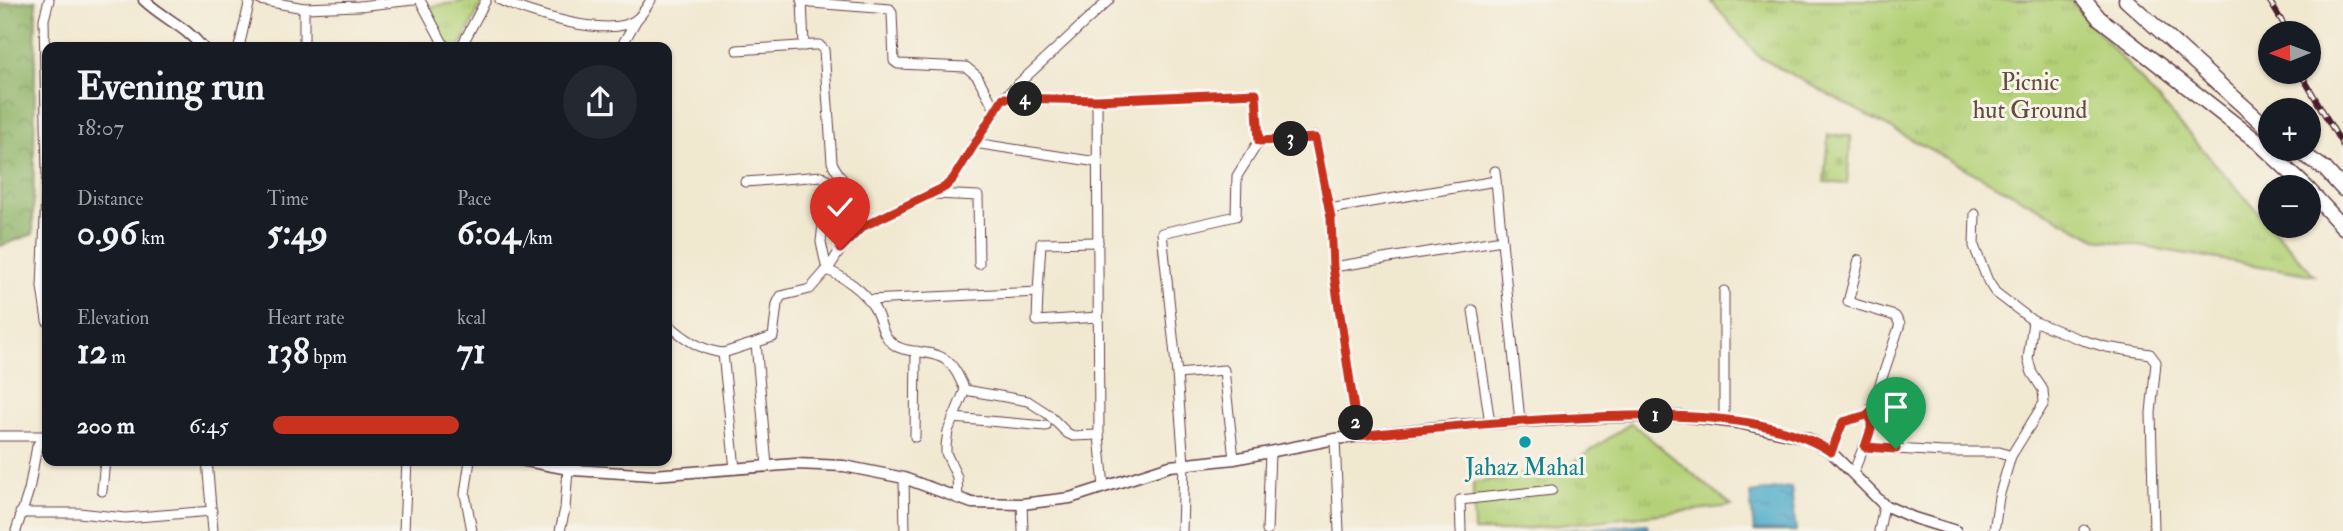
<!DOCTYPE html>
<html lang="en">
<head>
<meta charset="utf-8">
<style>
	:root { --surface:#171b24; --page:#242831; --text:#f1f3f6; --muted:#9ea1a6; --accent:#c8321e }
	body { margin:0; font-family:"IM FELL Double Pica",serif; background:var(--page); color:var(--text); height:100vh; display:flex; flex-direction:column; font-size:26px; white-space:nowrap }
	* { box-sizing:border-box; margin:0 }
	p { font-size:23px; color:var(--muted) }
	.icon { flex:none; width:38px; height:38px; fill:none; stroke:currentColor; stroke-width:2; stroke-linecap:round; stroke-linejoin:round }
	.map { position:relative; flex:1; overflow:hidden }
	.sheet { position:absolute; left:42px; top:42px; width:630px; height:424px; display:flex; flex-direction:column; background:var(--surface); border-radius:14px; box-shadow:0 2px 5px #0004 }
	.sheet>* { flex:none }
	.needle { width:46px; rotate:269deg }
	.tools { position:absolute; left:2258px; top:21px; display:grid; gap:14px }
	.tools a { display:grid; place-items:center; width:63px; height:63px; border-radius:50%; background:var(--surface); box-shadow:0 2px 5px #0004; font-size:35px }
	.pin { position:absolute; display:grid; place-items:center; width:60px; height:60px; color:#fff; margin:-72px -30px; border-radius:50% 50% 50% 0; rotate:-45deg; box-shadow:0 0 7px #0007 }
	.pin .icon { rotate:45deg }
	.km { position:absolute; width:35px; height:35px; margin:-18px; border-radius:50%; background:#222; color:#fff; font-size:19px; line-height:35px; text-align:center }
	.round { display:grid; place-items:center; flex:none; width:74px; height:74px; border-radius:37px; background:var(--page) }
	.headline { display:flex; align-items:center; justify-content:space-between; height:119px; padding:0 35px }
	h1 { font-size:38px; font-weight:700; line-height:52px }
	.figures { display:grid; grid-template-columns:repeat(3,1fr); gap:10px; height:119px; padding:7px 35px }
	.figures div { display:grid; align-content:center }
	.figures b { font-size:35px; font-weight:700 }
	.figures small { font-size:19px; font-weight:400 }
	.figures p { font-size:19px }
	ul { padding:0 35px; list-style:none; font-size:23px }
	li { display:grid; grid-template-columns:112px 84px 1fr; align-items:center; height:52px }
	li i { height:18px; border-radius:9px; background:var(--accent) }
	.map>svg:first-child { display:block }
</style>
</head>
<body>
<div class="map">
<svg width="2343" height="531" viewBox="0 0 2343 531">
	<defs>
		<pattern id="grass-tufts" width="24" height="20" patternUnits="userSpaceOnUse" patternTransform="scale(1.75)"><rect width="24" height="20" fill="#b4d178"/><path d="M3 7l-1-3M5 7V3M7 7l1-3M15 17l-1-3M17 17v-4M19 17l1-3" fill="none" stroke="#9cb368"/></pattern>
		<pattern id="forest-crowns" width="20" height="18" patternUnits="userSpaceOnUse" patternTransform="scale(1.75)"><rect width="20" height="18" fill="#8fb368"/><path d="M2 6a3 3 0 1 1 6 0M12 15a3 3 0 1 1 6 0" fill="none" stroke="#779156"/></pattern>
		<pattern id="cemetery-stones" width="16" height="16" patternUnits="userSpaceOnUse" patternTransform="scale(1.75)"><rect width="16" height="16" fill="#b4d178"/><path d="M2 7V4a2 2 0 0 1 4 0v3zM10 15v-3a2 2 0 0 1 4 0v3z" fill="#9cb368"/></pattern>
		<pattern id="water-ripples" width="26" height="14" patternUnits="userSpaceOnUse" patternTransform="scale(1.75)"><rect width="26" height="14" fill="#48a9c8"/><path d="M2 4q2-2 4 0t4 0M15 11q2-2 4 0t4 0" fill="none" stroke="#3e89a3"/></pattern>
	</defs>
	<rect width="100%" height="100%" fill="#f7f3e8"/>
	<filter id="ink" filterUnits="userSpaceOnUse"><feTurbulence type="fractalNoise" baseFrequency=".0143" numOctaves="2"/><feDisplacementMap in="SourceGraphic" scale="14" xChannelSelector="R" yChannelSelector="G"/><feConvolveMatrix kernelMatrix="1 2 1 2 8 2 1 2 1" color-interpolation-filters="sRGB"/></filter>
	<filter id="wash" filterUnits="userSpaceOnUse"><feTurbulence type="fractalNoise" baseFrequency=".00686" numOctaves="4" result="noise"/><feDisplacementMap in="SourceGraphic" scale="28" xChannelSelector="R" yChannelSelector="G"/><feGaussianBlur stdDeviation="1.57" result="paint"/><feColorMatrix in="noise" values="0 0 0 0 0 0 0 0 0 0 0 0 0 0 0 0 0 1.4 0 .05"/><feComposite in="paint" operator="in"/></filter>
	<g filter="url(#wash)">
		<rect width="100%" height="100%" fill="#f1e8d0"/>
		<g fill="url(#grass-tufts)" stroke="#7f7852" stroke-width="2">
			<path d="M475,0h9l-24,47h-14l-20,-40z"/>
			<path d="M1710,0h360l244,275 -218,-36 -337,-182z"/>
			<path d="M1631,423l101,83 -227,25h-31l-1,-48 95,-17z"/>
		</g>
		<path fill="url(#forest-crowns)" stroke="#6c694a" stroke-width="2" d="M36,0l-3,234 -33,12v-242z"/>
		<path fill="url(#cemetery-stones)" stroke="#7f7852" stroke-width="2" d="M1828,135l23,1 -4,48 -23,-2z"/>
		<g fill="url(#water-ripples)" stroke="#49647a" stroke-width="2">
			<path d="M1791,487l5,44h-42l-4,-38z"/>
			<path d="M1647,524l1,7h-93z"/>
		</g>
	</g>
	<g filter="url(#ink)">
		<g fill="none" stroke-linecap="round" stroke-linejoin="round">
			<defs>
				<g id="minor">
					<path d="M260,0l44,8 55,-2 54,-6"/>
					<path d="M420,0l25,47"/>
					<path d="M500,0c27,13 113,41 138,18 5,-5 9,-12 13,-18"/>
					<path d="M801,0l10,3 79,6 2,4 2,48 4,3 68,3 11,9 18,33"/>
					<path d="M802,1l2,45"/>
					<path d="M304,8v39"/>
					<path d="M239,47l11,-47"/>
					<path d="M461,47l25,-47"/>
					<path d="M621,47l16,-28"/>
					<path d="M737,50l77,-5h5l5,5 8,112c4,11 13,16 13,28l-22,34 -2,18 6,28c17,7 36,20 46,36 9,13 7,28 20,38 6,5 13,6 20,7 34,4 38,8 52,39l-17,41 -2,15v7l11,24 1,22"/>
					<path d="M1003,98l94,2 159,-7 3,48"/>
					<path d="M1097,100l2,335 5,52"/>
					<path d="M974,143l123,19"/>
					<path d="M1495,171l25,250"/>
					<path d="M745,182l77,-6 22,18"/>
					<path d="M935,194l43,2 1,68"/>
					<path d="M1329,209l167,-28"/>
					<path d="M1975,214l-1,32 14,35 7,11 38,29 46,18 27,8 44,7 6,8 -5,51 3,118"/>
					<path d="M1333,267l169,-27"/>
					<path d="M1724,291v129"/>
					<path d="M1038,292l-1,29 61,-4"/>
					<path d="M868,300l170,-8 3,-49 57,-1"/>
					<path d="M1473,310l17,113"/>
					<path d="M47,321l-5,-34 5,-114 -3,-154 5,-19"/>
					<path d="M667,323c15,14 35,28 56,30l50,-16 4,-33 4,-8 29,-7 20,-23 14,-22 18,-17 83,-40 8,-8 50,-81 106,-98"/>
					<path d="M756,343l11,123"/>
					<path d="M723,353l12,116"/>
					<path d="M1177,374l7,90 -2,67"/>
					<path d="M965,390l63,11 20,13 19,19 6,3 26,-1"/>
					<path d="M953,418l93,8"/>
					<path d="M0,436h47"/>
					<path d="M915,437l1,-86"/>
					<path d="M1335,439l4,92"/>
					<path d="M1865,447l78,5h56l12,4"/>
					<path d="M1831,452l12,-30 24,-7 4,-4 29,-87 -5,-8 -47,-14 11,-42"/>
					<path d="M1234,459l-10,-89 -47,4 -15,-141 74,-17 1,-40 22,-35 56,-4 16,81 2,49 25,170"/>
					<path d="M207,460l6,71"/>
					<path d="M470,460l-5,34 7,37"/>
					<path d="M1853,473l18,-44v-18"/>
					<path d="M904,478l1,53"/>
					<path d="M102,491l3,-31"/>
					<path d="M1022,504l1,27"/>
					<path d="M20,513h59l46,5 87,-7"/>
					<path d="M2084,530v1"/>
					<path d="M16,531l13,-41 8,-44 7,-10"/>
					<path d="M404,531l3,-71"/>
					<path d="M560,531l5,-22 3,-40"/>
					<path d="M1267,531l3,-79"/>
					<path d="M1461,531l-1,-31 92,-10"/>
					<path d="M1879,531l5,-26"/>
					<path d="M1994,531l5,-34 12,-41 33,-53 -1,-13 -11,-17 -4,-14 5,-38"/>
				</g>
				<g id="tertiary">
					<path d="M144,0c20,19 40,25 58,47"/>
					<path d="M521,460l53,10 80,5 142,-11 48,2 60,12 68,25 50,1 48,-6 100,-32 64,-7 101,-20 123,-14 150,-8 72,-1 58,7 69,15 24,14 53,53 30,13 42,13"/>
				</g>
				<g id="trunk">
					<path d="M2084,0l15,18 159,124 48,45"/>
					<path d="M2126,0l144,130"/>
					<path d="M2296,149l29,20 18,20"/>
					<path d="M2308,189l35,38"/>
				</g>
			</defs>
			<use href="#minor" stroke="#633d44" stroke-width="11"/>
			<use href="#tertiary" stroke="#633d44" stroke-width="13"/>
			<use href="#trunk" stroke="#633d44" stroke-width="17"/>
			<use href="#minor" stroke="#fff" stroke-width="9"/>
			<use href="#tertiary" stroke="#fff" stroke-width="10"/>
			<use href="#trunk" stroke="#fff" stroke-width="14"/>
			<defs>
				<g id="rail">
					<path d="M2269,0l20,33"/>
					<path d="M2300,72l43,74"/>
				</g>
			</defs>
			<use href="#rail" stroke="#4a1f2b" stroke-width="6"/>
			<use href="#rail" stroke="#f7f3e8" stroke-width="3.5" stroke-dasharray="10" stroke-linecap="butt"/>
		</g>
	</g>
	<g fill="none" stroke-linecap="round" stroke-linejoin="round" filter="url(#ink)">
		<defs>
			<path id="route" d="M840,249l22,-22 83,-40 8,-8 50,-81 94,2 159,-7 3,48 56,-3 16,80 2,49 25,169c65,-7 131,-13 196,-17 79,-4 210,-12 277,33l12,-30 24,-7 4,-4v18l-6,18 31,2"/>
		</defs>
		<use href="#route" stroke="#fff" stroke-width="14"/>
		<use href="#route" stroke="#c8321e" stroke-width="9"/>
	</g>
	<circle fill="#0f9aa8" stroke="#f7f3e8" stroke-width="2.5" cx="1525" cy="442" r="7"/>
	<g text-anchor="middle" stroke-width="6" stroke-linejoin="round" paint-order="stroke">
		<g font-size="24" fill="#644c3e" stroke="#f7f3e8">
			<text x="2030" y="90">Picnic<tspan x="2030" dy="28">hut Ground</tspan></text>
		</g>
		<g font-size="24" fill="#0d838f" stroke="#f7f3e8">
			<text x="1525" y="475">Jahaz Mahal</text>
		</g>
	</g>
</svg>
<div class="tools">
<a><svg class="needle" viewBox="-14 -14 28 28"><path d="M0-13l5 13h-10z" fill="#e53935"/><path d="M0 13l5-13h-10z" fill="#9ea1a6"/></svg></a>
<a>+</a>
<a>−</a>
</div>
<div class="pin" style="left:1896px;top:449px;background:#1e9e55"><svg class="icon" aria-label="arrive" viewBox="0 0 24 24"><path d="M6 21V4h12l-3 4 3 4H6"/></svg></div>
<div class="pin" style="left:840px;top:249px;background:#d93025"><svg class="icon" aria-label="check" viewBox="0 0 24 24"><path d="M5 12l5 5 9-10"/></svg></div>
<b class="km" style="left:1656px;top:416px">1</b>
<b class="km" style="left:1356px;top:423px">2</b>
<b class="km" style="left:1291px;top:139px">3</b>
<b class="km" style="left:1025px;top:99px">4</b>
<section class="sheet">
<div class="headline"><div><h1>Evening run</h1><p>18:07</p></div><a class="round"><svg class="icon" aria-label="share" viewBox="0 0 24 24"><path d="M12 15V3M7 8l5-5 5 5M5 13v7h14v-7"/></svg></a></div>
<div class="figures">
<div><p>Distance</p><b>0.96<small> km</small></b></div>
<div><p>Time</p><b>5:49</b></div>
<div><p>Pace</p><b>6:04<small> /km</small></b></div>
</div>
<div class="figures">
<div><p>Elevation</p><b>12<small> m</small></b></div>
<div><p>Heart rate</p><b>138<small> bpm</small></b></div>
<div><p>kcal</p><b>71</b></div>
</div>
<ul>
<li><b>200 m</b>6:45<i style="width:51%"></i></li>
</ul>
</section>
</div>
</body>
</html>
